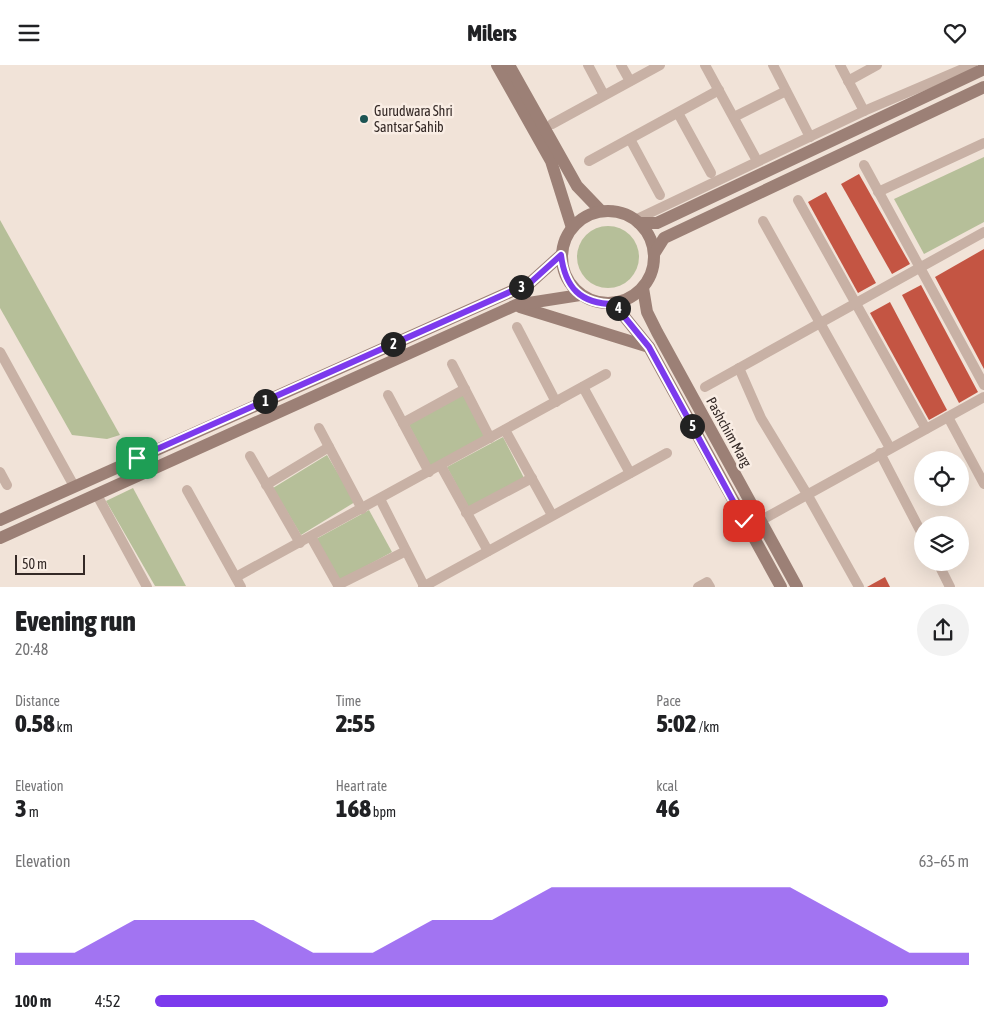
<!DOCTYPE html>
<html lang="en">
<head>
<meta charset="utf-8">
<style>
	:root { --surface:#fff; --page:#f2f2f2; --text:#202124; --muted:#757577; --accent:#7c3aed }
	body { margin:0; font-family:"Asap Condensed",sans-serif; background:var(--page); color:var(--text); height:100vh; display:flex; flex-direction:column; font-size:19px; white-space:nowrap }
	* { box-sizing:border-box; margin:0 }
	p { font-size:16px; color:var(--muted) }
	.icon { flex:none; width:28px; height:28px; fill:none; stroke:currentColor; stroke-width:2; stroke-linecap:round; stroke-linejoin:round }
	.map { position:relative; height:522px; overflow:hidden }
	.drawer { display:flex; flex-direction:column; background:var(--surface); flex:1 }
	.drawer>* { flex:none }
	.controls { position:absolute; left:914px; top:386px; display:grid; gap:10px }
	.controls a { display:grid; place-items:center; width:55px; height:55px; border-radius:50%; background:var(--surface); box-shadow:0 5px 20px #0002; font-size:25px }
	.scale { position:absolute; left:15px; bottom:12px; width:70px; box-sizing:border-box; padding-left:5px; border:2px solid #342926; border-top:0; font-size:14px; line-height:18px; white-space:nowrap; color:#342926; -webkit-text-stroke:4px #f9ede4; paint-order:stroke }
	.pin { position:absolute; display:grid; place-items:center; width:42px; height:42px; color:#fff; margin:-21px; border-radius:10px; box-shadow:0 2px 8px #0006 }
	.km { position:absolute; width:25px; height:25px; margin:-12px; border-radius:50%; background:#222; color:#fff; font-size:14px; line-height:25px; text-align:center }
	.round { display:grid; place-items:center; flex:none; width:52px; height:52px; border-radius:26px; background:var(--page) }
	.headline { display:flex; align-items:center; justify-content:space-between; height:85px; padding:0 15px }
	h1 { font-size:28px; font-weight:800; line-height:38px }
	.metrics { display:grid; grid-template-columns:repeat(3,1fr); gap:8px; height:85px; padding:5px 15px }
	.metrics div { display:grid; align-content:center }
	.metrics b { font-size:25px; font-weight:800 }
	.metrics small { font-size:14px; font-weight:400 }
	.metrics p { font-size:14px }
	.chart { height:140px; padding:10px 15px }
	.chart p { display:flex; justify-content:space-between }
	.chart svg { width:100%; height:90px; margin-top:5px; fill:var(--accent); opacity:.7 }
	ul { padding:0 15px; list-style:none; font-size:16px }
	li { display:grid; grid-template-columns:80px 60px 1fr; align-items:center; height:38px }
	li i { height:12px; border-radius:6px; background:var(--accent) }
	header { display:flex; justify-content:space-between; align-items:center; height:65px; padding:0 15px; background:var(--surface); font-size:22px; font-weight:800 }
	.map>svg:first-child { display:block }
</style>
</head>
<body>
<header><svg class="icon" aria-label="menu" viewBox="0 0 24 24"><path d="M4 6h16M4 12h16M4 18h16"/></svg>Milers<svg class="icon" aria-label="heart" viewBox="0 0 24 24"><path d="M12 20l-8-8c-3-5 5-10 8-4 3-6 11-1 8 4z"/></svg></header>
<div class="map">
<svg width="984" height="522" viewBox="0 0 984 522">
	<rect width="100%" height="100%" fill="#f1e3d8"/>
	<g fill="#b6bf99">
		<path d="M984,92v65l-60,32 -30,-55z"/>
		<path d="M0,155l120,215 -13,4 -35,-4 -72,-127z"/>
		<circle cx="608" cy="192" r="31"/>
		<path d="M463,329l23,43 -55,30 -23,-44z"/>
		<path d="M503,372l21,41 -55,30 -22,-41z"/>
		<path d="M327,390l28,47 -54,33 -28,-47z"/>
		<path d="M133,423l53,98h-31l-49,-85z"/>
		<path d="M369,445l23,42 -53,29 -23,-42z"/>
	</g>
	<g fill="#c45543">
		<path d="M859,109l51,90 -18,10 -51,-90z"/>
		<path d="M826,127l50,91 -18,10 -50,-91z"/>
		<path d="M984,184v120l-49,-92z"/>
		<path d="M921,220l57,107 -19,11 -57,-108z"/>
		<path d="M890,237l57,108 -18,10 -59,-107z"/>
		<path d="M885,512l5,10h-23z"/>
	</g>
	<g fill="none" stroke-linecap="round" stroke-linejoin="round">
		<g stroke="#c8b1a5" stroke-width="10">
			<path d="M588,0l16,30"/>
			<path d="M621,0l9,16"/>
			<path d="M705,0l50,92"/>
			<path d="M773,0l37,72"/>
			<path d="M840,0l24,46"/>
			<path d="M848,16l29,-16"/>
			<path d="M678,48l33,60"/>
			<path d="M734,52l52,-26"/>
			<path d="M552,59l108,-59"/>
			<path d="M630,74l30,56"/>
			<path d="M589,96l130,-71"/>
			<path d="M864,100l120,220"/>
			<path d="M878,127l106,-49"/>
			<path d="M798,135l128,229"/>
			<path d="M635,155l229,-109 108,-46"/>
			<path d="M763,156l127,227"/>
			<path d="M517,262l39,75"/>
			<path d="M0,287l74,134"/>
			<path d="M452,299l38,74"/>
			<path d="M739,303l22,50 46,76 52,93"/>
			<path d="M583,322l47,86"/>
			<path d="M705,322l279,-155"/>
			<path d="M388,330l41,77"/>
			<path d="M948,352l36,67"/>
			<path d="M403,358l62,-34"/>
			<path d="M319,363l43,81"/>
			<path d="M505,365l47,85"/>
			<path d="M880,388l42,81"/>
			<path d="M250,391l50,87"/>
			<path d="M441,401l47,85"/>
			<path d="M0,407l7,13"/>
			<path d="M266,420l63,-38"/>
			<path d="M187,425l54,97"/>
			<path d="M97,430l50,92"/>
			<path d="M380,434l44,87"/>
			<path d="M466,448l66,-35"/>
			<path d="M767,452l217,-120"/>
			<path d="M311,472l28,50"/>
			<path d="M938,498l12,24"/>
			<path d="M236,512l370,-203"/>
			<path d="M338,520l68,-34"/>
			<path d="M423,522l244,-134"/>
			<path d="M698,522l9,-5 3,5"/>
		</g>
		<g stroke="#9c8076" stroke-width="12">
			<path d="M497,0l54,96 21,67"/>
			<path d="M509,0l68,121 24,25"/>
			<circle cx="608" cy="192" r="46"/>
			<path d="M639,158h18l327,-154"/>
			<path d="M654,189l10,-16 320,-151"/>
			<path d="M643,223l4,24 10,20 140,255"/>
			<path d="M614,239l35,43 132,240"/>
			<path d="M520,242l129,40"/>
			<path d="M0,455l530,-237 31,-28"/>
			<path d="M0,473l516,-233 64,-10"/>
		</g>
	</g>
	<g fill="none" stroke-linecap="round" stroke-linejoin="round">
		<defs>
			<path id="route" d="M137,393l393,-175 31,-28c4,32 19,49 53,49l35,43 95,174"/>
		</defs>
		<use href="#route" stroke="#fff" stroke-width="10"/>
		<use href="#route" stroke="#7c3aed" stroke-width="6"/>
	</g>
	<circle fill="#1c5453" stroke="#f9ede4" stroke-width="2" cx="364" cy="54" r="5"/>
	<g text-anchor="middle" stroke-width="5" stroke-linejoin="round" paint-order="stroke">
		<g font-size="14" fill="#342926" stroke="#f9ede4" text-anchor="start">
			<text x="374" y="51">Gurudwara Shri<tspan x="374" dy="16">Santsar Sahib</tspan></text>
		</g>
		<g font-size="14" fill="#342926" stroke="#f9ede4">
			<text transform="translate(729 367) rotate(61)" y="5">Pashchim Marg</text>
		</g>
	</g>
</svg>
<div class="controls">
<a><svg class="icon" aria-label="locate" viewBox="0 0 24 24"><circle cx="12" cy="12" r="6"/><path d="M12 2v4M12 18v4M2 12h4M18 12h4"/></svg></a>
<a><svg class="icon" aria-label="layers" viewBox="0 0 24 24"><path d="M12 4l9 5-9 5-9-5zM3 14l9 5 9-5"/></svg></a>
</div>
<div class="scale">50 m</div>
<div class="pin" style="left:137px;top:393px;background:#1e9e55"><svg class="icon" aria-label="arrive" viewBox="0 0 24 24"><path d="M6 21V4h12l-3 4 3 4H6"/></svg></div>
<div class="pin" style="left:744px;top:456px;background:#d93025"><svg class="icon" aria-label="check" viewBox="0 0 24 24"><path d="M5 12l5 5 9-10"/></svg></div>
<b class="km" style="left:265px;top:336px">1</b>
<b class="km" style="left:393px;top:279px">2</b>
<b class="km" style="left:521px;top:222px">3</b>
<b class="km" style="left:618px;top:243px">4</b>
<b class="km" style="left:692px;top:361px">5</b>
</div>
<section class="drawer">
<div class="headline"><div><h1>Evening run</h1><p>20:48</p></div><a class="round"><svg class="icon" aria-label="share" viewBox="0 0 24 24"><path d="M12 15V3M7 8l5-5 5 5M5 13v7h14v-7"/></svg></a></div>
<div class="metrics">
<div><p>Distance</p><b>0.58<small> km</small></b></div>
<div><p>Time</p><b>2:55</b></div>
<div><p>Pace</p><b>5:02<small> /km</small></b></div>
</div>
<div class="metrics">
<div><p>Elevation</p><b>3<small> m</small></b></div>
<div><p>Heart rate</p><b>168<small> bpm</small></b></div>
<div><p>kcal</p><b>46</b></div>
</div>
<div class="chart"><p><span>Elevation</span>63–65 m</p>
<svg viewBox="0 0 160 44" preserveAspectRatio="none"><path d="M0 44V38L10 38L20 22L30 22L40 22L50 38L60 38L70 22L80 22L90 6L100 6L110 6L120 6L130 6L140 22L150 38L160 38V44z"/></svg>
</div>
<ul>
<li><b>100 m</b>4:52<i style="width:90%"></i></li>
</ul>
</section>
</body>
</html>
